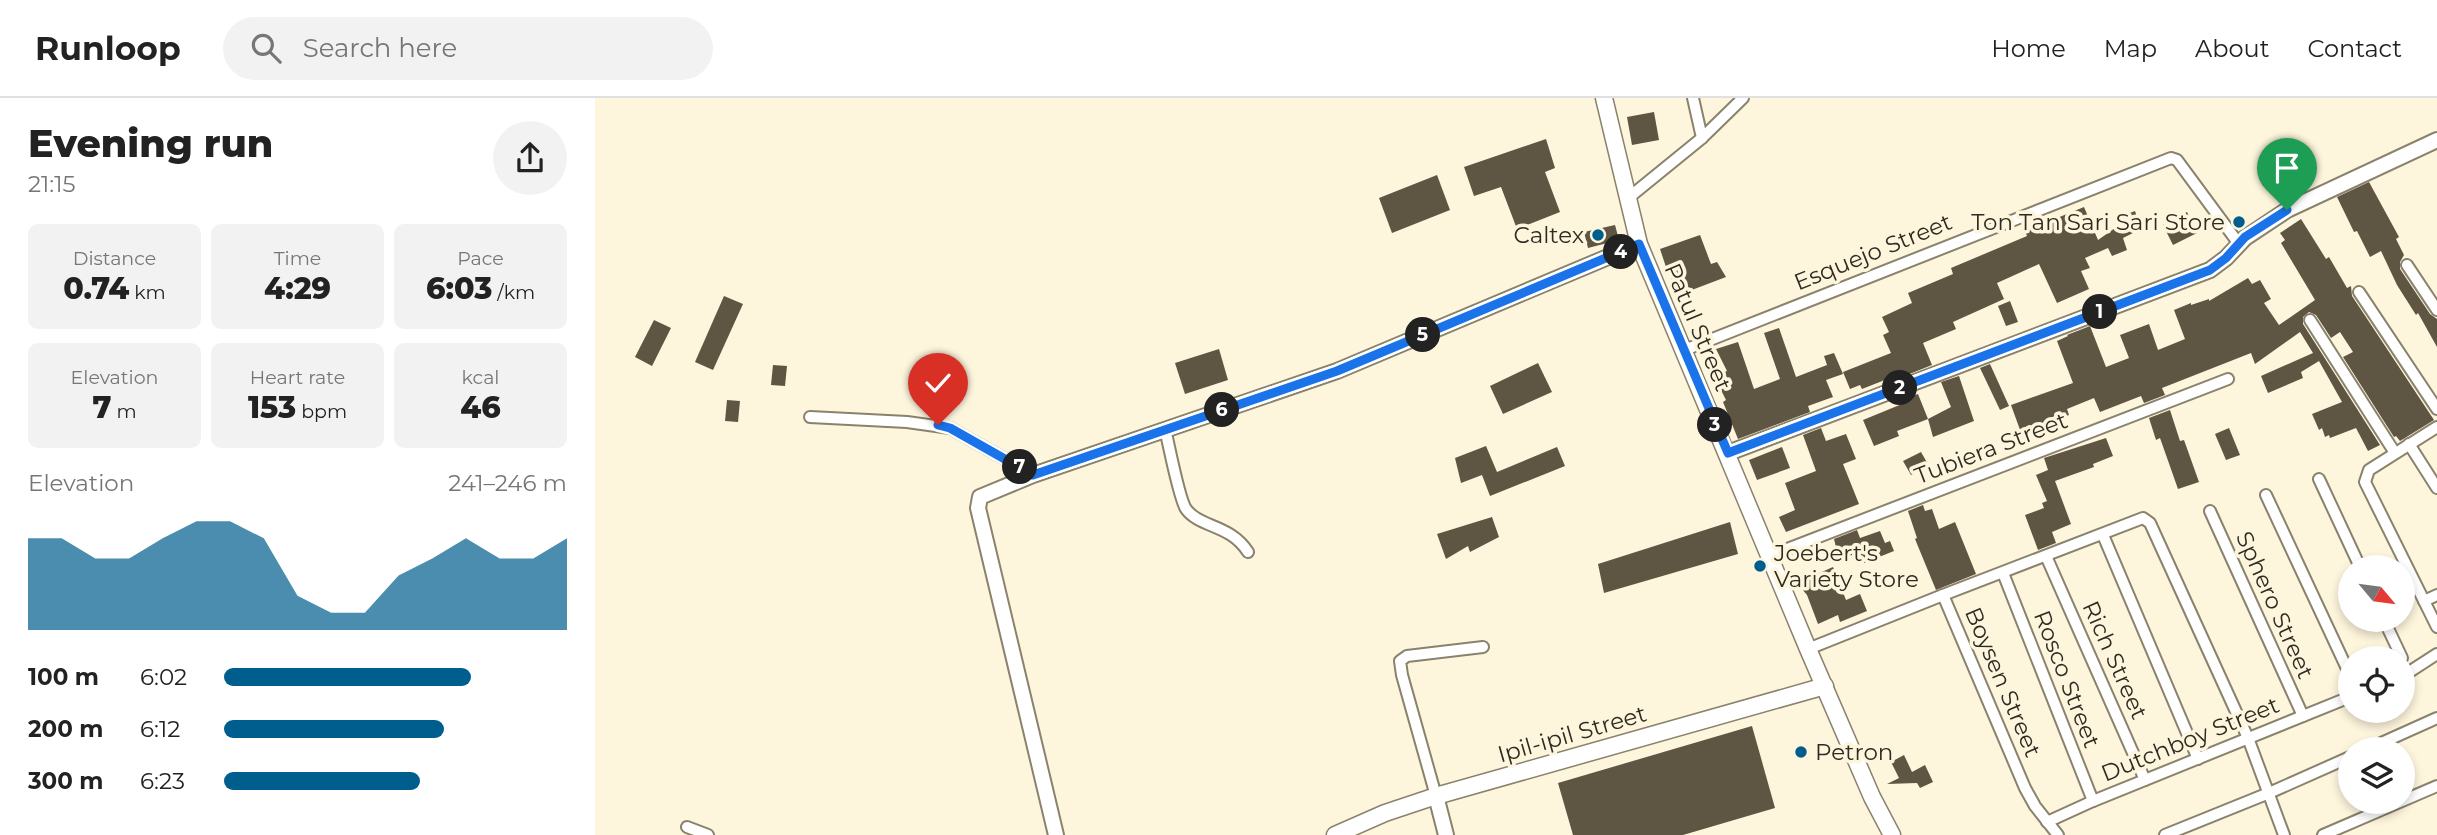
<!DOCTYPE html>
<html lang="en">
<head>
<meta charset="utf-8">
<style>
	:root { --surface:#fff; --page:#f2f2f2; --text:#222; --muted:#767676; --line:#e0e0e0; --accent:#005e8e }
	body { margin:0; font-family:Montserrat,sans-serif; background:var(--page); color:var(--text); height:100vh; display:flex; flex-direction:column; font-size:26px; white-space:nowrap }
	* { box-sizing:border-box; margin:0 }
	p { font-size:23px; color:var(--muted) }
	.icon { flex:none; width:38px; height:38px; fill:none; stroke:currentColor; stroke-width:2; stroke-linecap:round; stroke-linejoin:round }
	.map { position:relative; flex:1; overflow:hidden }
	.drawer { display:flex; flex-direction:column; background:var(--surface); width:595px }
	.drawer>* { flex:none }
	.needle { width:46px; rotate:119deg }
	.tools { position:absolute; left:1743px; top:457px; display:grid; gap:14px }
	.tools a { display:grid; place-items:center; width:77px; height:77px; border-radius:50%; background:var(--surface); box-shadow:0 4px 10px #0003; font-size:35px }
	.pin { position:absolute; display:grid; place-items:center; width:60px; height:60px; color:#fff; margin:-72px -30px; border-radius:50% 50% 50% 0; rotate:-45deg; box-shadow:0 0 7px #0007 }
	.pin .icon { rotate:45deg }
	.km { position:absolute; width:35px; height:35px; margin:-18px; border-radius:50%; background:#222; color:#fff; font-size:19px; line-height:35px; text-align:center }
	.round { display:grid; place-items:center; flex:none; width:74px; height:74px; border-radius:37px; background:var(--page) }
	.headline { display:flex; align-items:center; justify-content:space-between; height:119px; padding:0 28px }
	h1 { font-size:38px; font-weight:800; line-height:52px }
	.metrics { display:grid; grid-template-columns:repeat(3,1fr); gap:10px; height:119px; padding:7px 28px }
	.metrics div { display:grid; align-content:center; border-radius:10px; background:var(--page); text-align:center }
	.metrics b { font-size:30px; font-weight:800 }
	.metrics small { font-size:19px; font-weight:400 }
	.metrics p { font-size:19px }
	.chart { height:196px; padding:14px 28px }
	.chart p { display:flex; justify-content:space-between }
	.chart svg { width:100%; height:126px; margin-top:7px; fill:var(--accent); opacity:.7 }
	ul { padding:0 28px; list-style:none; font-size:23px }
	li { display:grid; grid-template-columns:112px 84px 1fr; align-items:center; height:52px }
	li i { height:18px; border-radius:9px; background:var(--accent) }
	header { display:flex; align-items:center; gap:42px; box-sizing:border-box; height:98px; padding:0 35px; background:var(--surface); border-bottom:2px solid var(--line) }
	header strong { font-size:33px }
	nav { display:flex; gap:38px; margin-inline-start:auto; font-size:24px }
	.search { width:490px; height:63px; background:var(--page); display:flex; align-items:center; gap:18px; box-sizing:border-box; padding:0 24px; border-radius:38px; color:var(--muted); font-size:26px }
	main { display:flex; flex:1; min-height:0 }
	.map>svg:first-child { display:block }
</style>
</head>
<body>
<header>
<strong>Runloop</strong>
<div class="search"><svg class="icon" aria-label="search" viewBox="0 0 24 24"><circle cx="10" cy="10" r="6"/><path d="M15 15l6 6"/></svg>Search here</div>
<nav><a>Home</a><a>Map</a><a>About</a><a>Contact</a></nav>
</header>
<main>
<section class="drawer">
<div class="headline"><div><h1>Evening run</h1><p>21:15</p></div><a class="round"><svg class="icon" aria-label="share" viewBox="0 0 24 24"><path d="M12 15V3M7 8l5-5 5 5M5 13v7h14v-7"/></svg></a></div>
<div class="metrics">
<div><p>Distance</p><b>0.74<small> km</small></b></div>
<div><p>Time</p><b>4:29</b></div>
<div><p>Pace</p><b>6:03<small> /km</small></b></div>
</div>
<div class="metrics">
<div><p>Elevation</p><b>7<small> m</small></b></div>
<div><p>Heart rate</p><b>153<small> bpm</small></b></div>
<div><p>kcal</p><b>46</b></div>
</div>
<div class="chart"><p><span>Elevation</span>241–246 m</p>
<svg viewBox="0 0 160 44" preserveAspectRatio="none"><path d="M0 44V12L10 12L20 19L30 19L40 12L50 6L60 6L70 12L80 32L90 38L100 38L110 25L120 19L130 12L140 19L150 19L160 12V44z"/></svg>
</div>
<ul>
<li><b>100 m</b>6:02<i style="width:72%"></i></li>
<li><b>200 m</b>6:12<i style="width:64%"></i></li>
<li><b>300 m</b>6:23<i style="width:57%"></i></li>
</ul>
</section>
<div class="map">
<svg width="1842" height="737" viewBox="0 0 1842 737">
	<rect width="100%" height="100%" fill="#fef5dd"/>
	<g fill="#5e5642">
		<path d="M1059,14l5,28 -27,5 -5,-28z"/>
		<path d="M951,41l9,29 -10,4 15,40 -43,17 -16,-42 -27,9 -10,-29z"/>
		<path d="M842,77l13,35 -58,23 -13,-35z"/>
		<path d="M1774,84l30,55 -3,2 8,16 -4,7v7l30,45 7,5v28l-19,-34 -2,2 -19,-30 -16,-34 -11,6 -13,-26 -3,1 -17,-35z"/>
		<path d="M1489,109l14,33 20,-14 -4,-7 21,-8 6,18 -18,9 4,12 -15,6 -4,-8 -23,10 5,10 -9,3 8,18 -32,14 -18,-39 -42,19 7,16 -51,23 3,7 -33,14 9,22 -30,12 -2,-3 -38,15 -2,-4 -10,4 -7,-17 48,-19 -8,-18 6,-3 -7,-15 30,-14 -4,-10 45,-19 -2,-6 76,-32 -2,-5z"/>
		<path d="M1592,114l10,21 -24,12 -10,-20z"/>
		<path d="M1706,121l25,40 3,-2 18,31 4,-2 1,10 82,124 -34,21 -4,-5 -2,1 -51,-80 10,-5 -13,-20 -9,6 -15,-23 -7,-3 -6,5v7l77,121 -12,6 -12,-23 -26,10 -1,-3 -4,2 -3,-9 -3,2 -7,-16 30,-12 -23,-41 -18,11 2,6 -35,15 -7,-17 52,-23 -13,-21 -45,32 -4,-11 -89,35 3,7 -21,8 -3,-7 -41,16 -6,-14 -27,11 2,6 -26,9 3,6 -23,8 -12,-33 62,-22 -16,-42 11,-5 -1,-1 23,-9 16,41 23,-9 -9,-23 29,-11 9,26 27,-11 -11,-29 17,-7v2l18,-6v2l39,-23 4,6 8,-4 11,19 -7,4 15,22 36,-25 -34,-57 4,-3 -5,-7z"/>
		<path d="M1020,127l4,15 -31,8 -4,-16z"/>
		<path d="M1105,137l11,29 6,-2 9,15 -50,19 -7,-27 -2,1 -7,-21z"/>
		<path d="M129,198l19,8 -30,66 -18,-8z"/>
		<path d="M1415,203l8,21 -12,4 -8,-20z"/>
		<path d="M59,222l17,8 -19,38 -17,-9z"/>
		<path d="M1184,230l17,49 31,-12 -3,-9 10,-3 9,21 -17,6 7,17 -25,9 2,6 -72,27 -15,-37 3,-2 -12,-24 13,-5 -11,-22 22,-7 16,47 26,-10 -16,-46z"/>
		<path d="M624,251l9,31 -43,14 -10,-31z"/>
		<path d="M943,265l14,29 -49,22 -13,-28z"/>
		<path d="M1395,266l19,42 -9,4 -20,-42z"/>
		<path d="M178,267l14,1 -2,20 -14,-1z"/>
		<path d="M1364,278l15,45 -41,16 -5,-18 23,-12 -10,-25z"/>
		<path d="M1323,296l10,25 -31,12 2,5 -25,10 -11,-26 39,-16 -1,-4z"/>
		<path d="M132,302l13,1 -2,21 -13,-1z"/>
		<path d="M1575,312l10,31 4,-1 15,42 -21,7 -18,-51 -4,2 -7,-22z"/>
		<path d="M1226,330l5,13 20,-7 10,25 -13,5 16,40 -73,28 -7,-15 16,-7 -10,-27 31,-12 -13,-36z"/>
		<path d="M1634,330l11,27 -14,5 -11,-26z"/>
		<path d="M1511,340l7,18 -20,8 1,3 -39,14 16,43 -19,8 4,11 -18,7 -13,-35 19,-7 -2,-5 5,-2 -11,-26 12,-5 -4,-12z"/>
		<path d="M891,348l11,26 60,-25 8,19 -75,30 -8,-21 -21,8 -6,-25z"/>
		<path d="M1187,349l8,21 -33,12 -8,-20z"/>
		<path d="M1326,354l8,14 -18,9 -8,-14z"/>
		<path d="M1328,407l2,6 7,-2 7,20 16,-7 21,52 -40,16 -21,-51 2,-1 -9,-27z"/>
		<path d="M897,419l7,20 -29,15 -2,-6 -22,13 -9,-25z"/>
		<path d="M1135,424l8,32 -134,39 -6,-29z"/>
		<path d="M1262,432l3,8 20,-7 5,12 5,-2 4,10 -30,12 -4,-11 -21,8 -5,-21z"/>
		<path d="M1238,469l13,33 14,-6 7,17 -27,11 -2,-7 -20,9 -11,-29 -10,-12z"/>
		<path d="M1157,628l23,82 -92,27h-110l-15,-52z"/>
		<path d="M1309,657l8,17 13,-7 8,17 -13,6 -3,-5 -30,1 12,-6 -8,-16z"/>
	</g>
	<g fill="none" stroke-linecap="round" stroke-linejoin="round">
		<defs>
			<g id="minor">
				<path d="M1098,0l9,40"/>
				<path d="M1032,101l75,-61 41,-40"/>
				<path d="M1812,167l30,45"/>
				<path d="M1764,194l78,117"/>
				<path d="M1715,222l85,133"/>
				<path d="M1087,253l489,-193 6,2 62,84"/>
				<path d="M215,319l97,5 43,6 83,47"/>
				<path d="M1842,329l-68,43 -4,12 72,145"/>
				<path d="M570,331c4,16 14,70 21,80 14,19 44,15 62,43"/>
				<path d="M1814,346l28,44"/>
				<path d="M1724,381l41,88"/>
				<path d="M1671,397l84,180"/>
				<path d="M1615,413l93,205"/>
				<path d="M1508,437l95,224"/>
				<path d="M1174,458l459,-177"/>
				<path d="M1451,458l99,224"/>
				<path d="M1408,475l90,228"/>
				<path d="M1348,497l200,-77 7,5 98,215 36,97"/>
				<path d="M1829,503l13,-6"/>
				<path d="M1789,522l18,38"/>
				<path d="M1213,551l135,-54 82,193 10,18 23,29"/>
				<path d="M1808,578l34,-22"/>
				<path d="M1773,651l69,-31"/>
				<path d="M841,698l-34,-121 -2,-14 7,-5 76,-9"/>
				<path d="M1452,724l46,-21 257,-104"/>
				<path d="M92,729l21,8"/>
				<path d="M1570,737l104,-42 81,-36"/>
				<path d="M1728,737l114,-49"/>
			</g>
			<g id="tertiary">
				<path d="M1133,355l482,-183 16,-12 19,-20 42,-28 150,-70"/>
				<path d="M841,698l10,39"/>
				<path d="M461,737l-78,-327 2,-11 53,-22 304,-104 302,-127"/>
			</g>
			<g id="secondary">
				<path d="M1009,0l35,146 169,405 64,148 20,38"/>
				<path d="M740,737l50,-22 51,-17 389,-110"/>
			</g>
		</defs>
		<use href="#minor" stroke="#89826c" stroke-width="14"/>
		<use href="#tertiary" stroke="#89826c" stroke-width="18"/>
		<use href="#secondary" stroke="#89826c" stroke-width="19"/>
		<use href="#minor" stroke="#fff" stroke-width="10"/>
		<use href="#tertiary" stroke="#fff" stroke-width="14"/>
		<use href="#secondary" stroke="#fff" stroke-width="16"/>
	</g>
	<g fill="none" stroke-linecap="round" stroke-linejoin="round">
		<defs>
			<path id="route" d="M343,327l12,3 83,47 304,-104 302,-127 89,209 482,-183 16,-12 19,-21 42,-27"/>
		</defs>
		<use href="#route" stroke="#fff" stroke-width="14"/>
		<use href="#route" stroke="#1a73e8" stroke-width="9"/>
	</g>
	<g fill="#005e8e" stroke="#fef5dd" stroke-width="2.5">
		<circle cx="1644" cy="124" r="7"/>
		<circle cx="1003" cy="137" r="7"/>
		<circle cx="1165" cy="468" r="7"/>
		<circle cx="1206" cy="654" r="7"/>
	</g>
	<g text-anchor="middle" stroke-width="7" stroke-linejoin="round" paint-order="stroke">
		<g font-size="23" fill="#2e2b22" stroke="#fef5dd" text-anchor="end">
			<text x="1630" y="132">Ton Tan Sari Sari Store</text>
			<text x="989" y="145">Caltex</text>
			<text x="1179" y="463" text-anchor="start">Joebert's<tspan x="1179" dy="26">Variety Store</tspan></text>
			<text x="1220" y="662" text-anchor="start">Petron</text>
		</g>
		<g font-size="23" fill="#2e2b22" stroke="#fef5dd">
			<text transform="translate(1278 154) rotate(-22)" y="8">Esquejo Street</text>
			<text transform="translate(1103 229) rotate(67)" y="8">Patul Street</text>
			<text transform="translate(1396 350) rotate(-21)" y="8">Tubiera Street</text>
			<text transform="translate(1680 507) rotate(66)" y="8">Sphero Street</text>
			<text transform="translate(1520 562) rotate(66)" y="8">Rich Street</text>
			<text transform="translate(1472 581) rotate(69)" y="8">Rosco Street</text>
			<text transform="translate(1408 584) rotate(67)" y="8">Boysen Street</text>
			<text transform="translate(977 636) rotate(-16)" y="8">Ipil-ipil Street</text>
			<text transform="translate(1595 641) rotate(-22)" y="8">Dutchboy Street</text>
		</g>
	</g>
</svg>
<div class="tools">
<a><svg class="needle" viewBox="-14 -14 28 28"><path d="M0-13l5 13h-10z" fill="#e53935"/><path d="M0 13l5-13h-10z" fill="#767676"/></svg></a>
<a><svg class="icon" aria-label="locate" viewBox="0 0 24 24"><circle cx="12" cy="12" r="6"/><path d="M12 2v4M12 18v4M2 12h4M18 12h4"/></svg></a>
<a><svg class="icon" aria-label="layers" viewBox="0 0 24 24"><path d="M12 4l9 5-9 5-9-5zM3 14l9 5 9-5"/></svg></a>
</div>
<div class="pin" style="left:1692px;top:112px;background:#1e9e55"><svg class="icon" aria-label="arrive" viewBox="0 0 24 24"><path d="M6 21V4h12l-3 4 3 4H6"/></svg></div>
<div class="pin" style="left:343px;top:327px;background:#d93025"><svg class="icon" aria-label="check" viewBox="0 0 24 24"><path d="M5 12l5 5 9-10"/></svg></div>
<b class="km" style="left:1505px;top:214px">1</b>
<b class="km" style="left:1305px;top:290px">2</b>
<b class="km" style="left:1120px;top:327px">3</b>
<b class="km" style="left:1026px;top:154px">4</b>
<b class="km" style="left:828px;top:237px">5</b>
<b class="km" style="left:627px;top:312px">6</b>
<b class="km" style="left:425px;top:369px">7</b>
</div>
</main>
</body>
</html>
